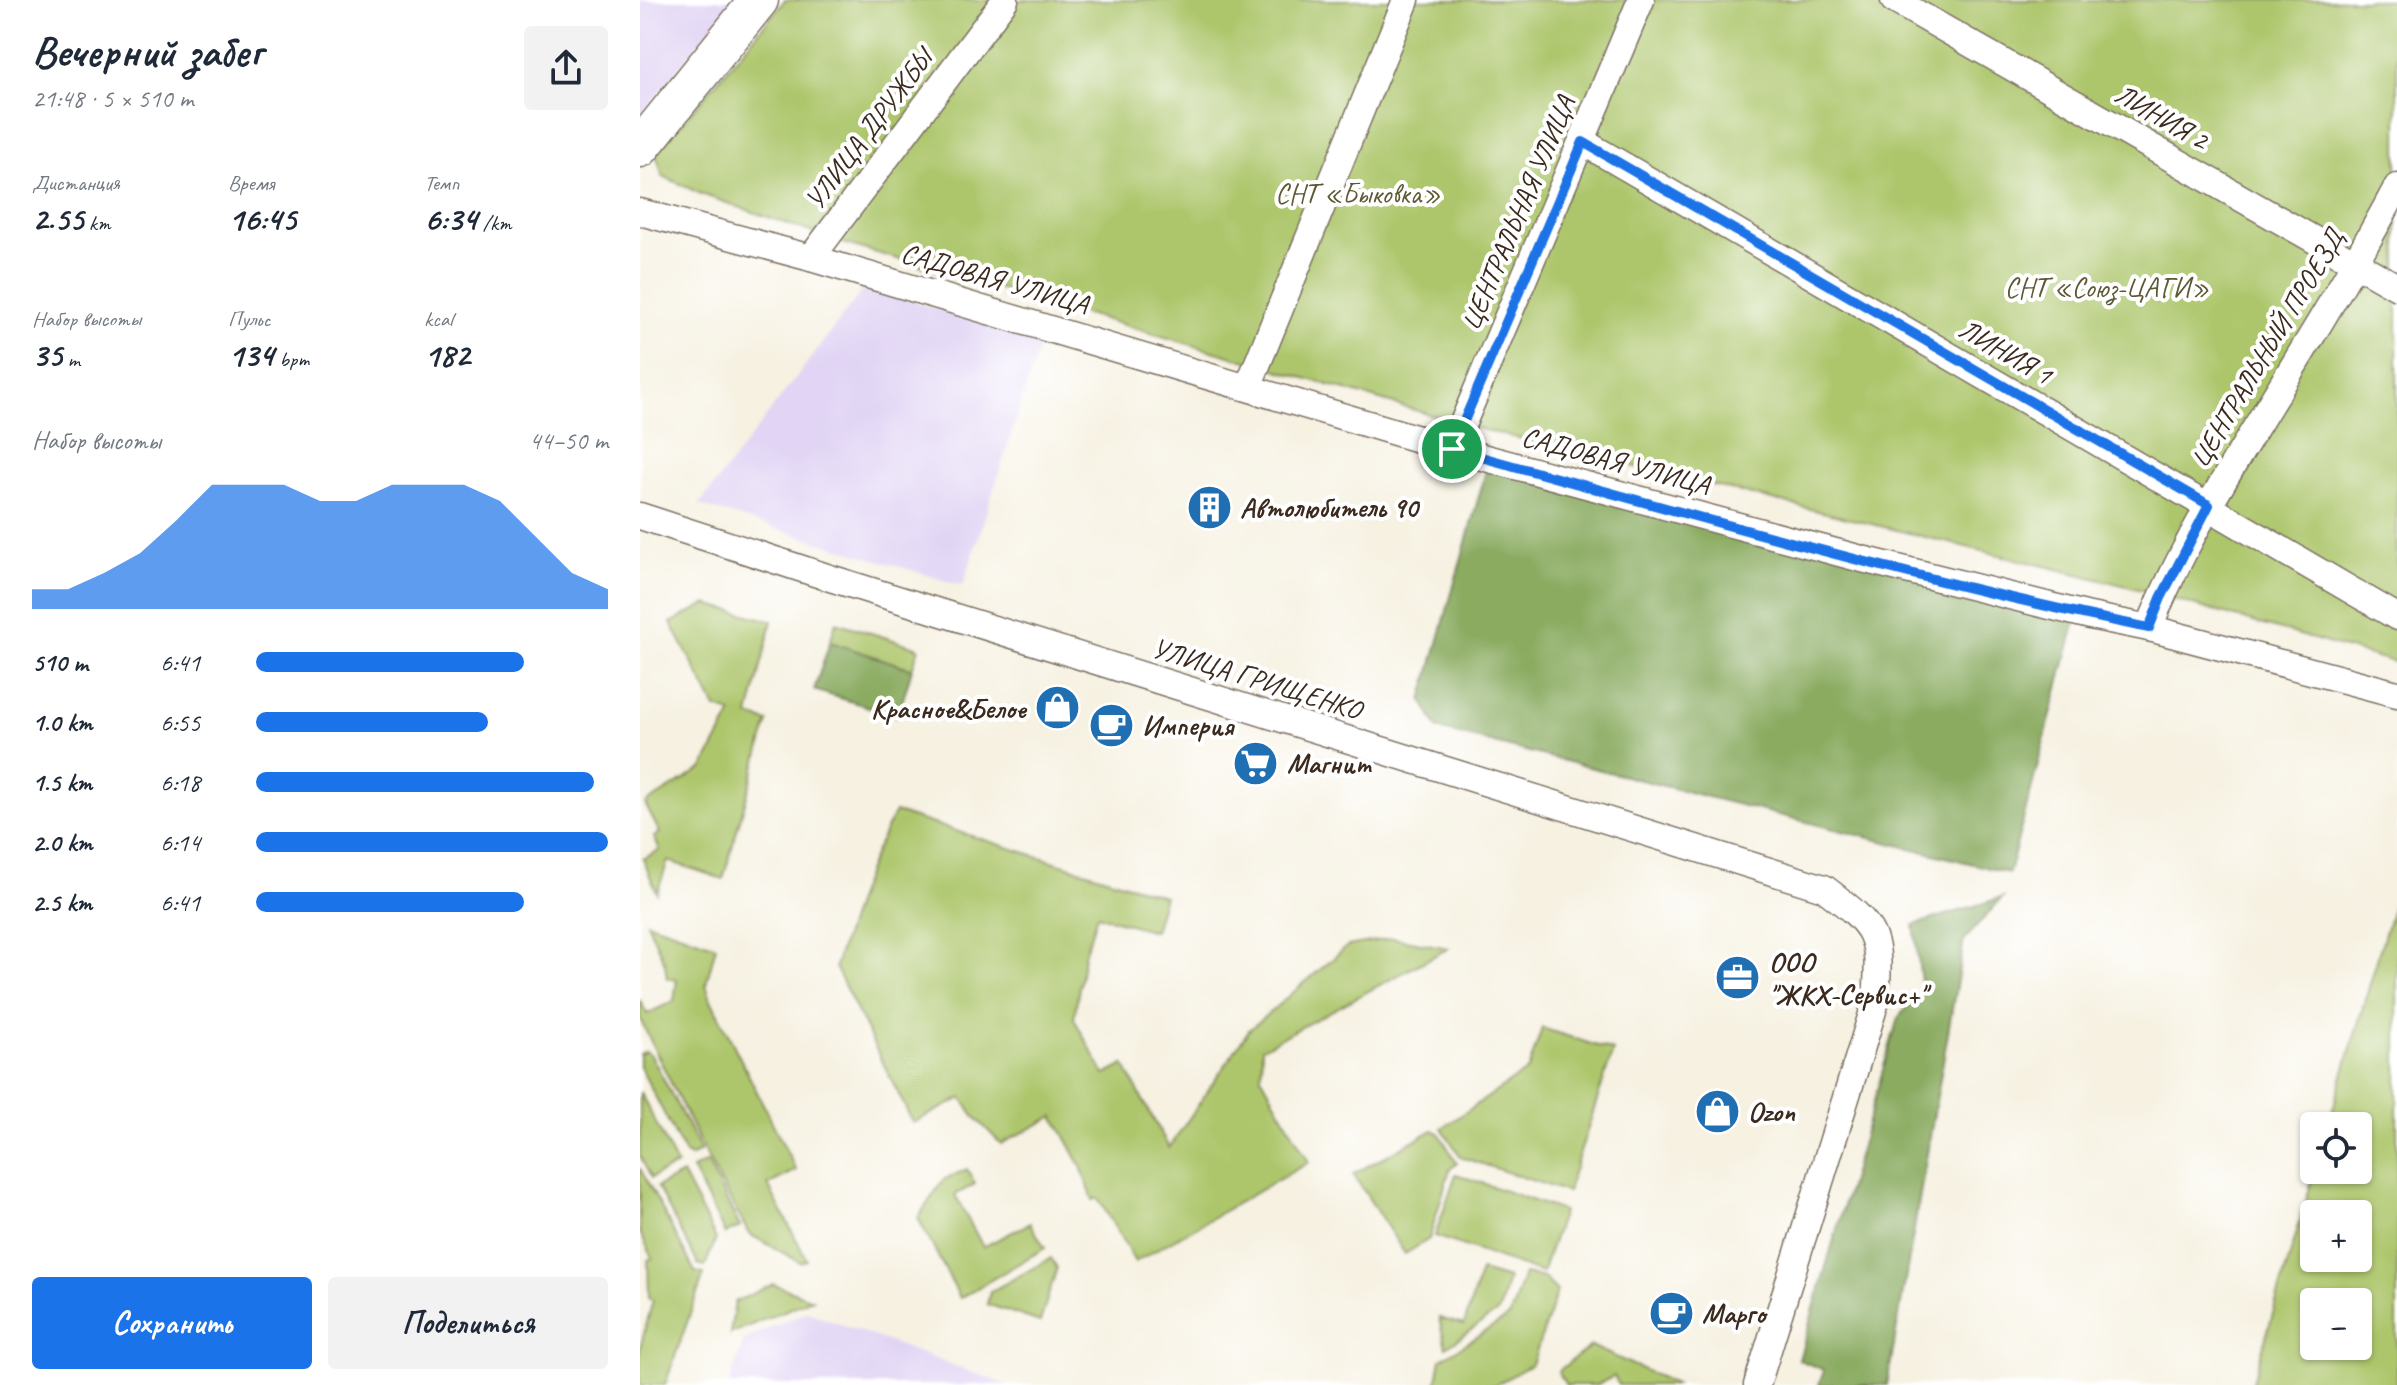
<!DOCTYPE html>
<html lang="ru">
<head>
<meta charset="utf-8">
<style>
	:root { --surface:#fff; --page:#f2f2f3; --text:#1f2937; --muted:#747a83; --accent:#1a73e8 }
	body { margin:0; font-family:Caveat,sans-serif; background:var(--page); color:var(--text); height:100vh; display:flex; flex-direction:column; font-size:30px; white-space:nowrap }
	* { box-sizing:border-box; margin:0 }
	p { font-size:26px; color:var(--muted) }
	.icon { flex:none; width:44px; height:44px; fill:none; stroke:currentColor; stroke-width:2; stroke-linecap:round; stroke-linejoin:round }
	.map { position:relative; flex:1; overflow:hidden }
	.panel { display:flex; flex-direction:column; background:var(--surface); width:640px }
	.panel>* { flex:none }
	.fabs { position:absolute; left:1660px; top:1112px; display:grid; gap:16px }
	.fabs a { display:grid; place-items:center; width:72px; height:72px; border-radius:8px; background:var(--surface); box-shadow:0 2px 6px #0004; font-size:40px }
	.pin { position:absolute; display:grid; place-items:center; width:68px; height:68px; color:#fff; margin:-34px; border:4px solid #fff; border-radius:50%; box-shadow:0 2px 8px #0007 }
	.round { display:grid; place-items:center; flex:none; width:84px; height:84px; border-radius:8px; background:var(--page) }
	.summary { display:flex; align-items:center; justify-content:space-between; height:136px; padding:0 32px }
	h1 { font-size:44px; font-weight:700; line-height:60px }
	.metrics { display:grid; grid-template-columns:repeat(3,1fr); gap:12px; height:136px; padding:8px 32px }
	.metrics div { display:grid; align-content:center }
	.metrics b { font-size:34px; font-weight:700 }
	.metrics small { font-size:22px; font-weight:400 }
	.metrics p { font-size:22px }
	.chart { height:224px; padding:16px 32px }
	.chart p { display:flex; justify-content:space-between }
	.chart svg { width:100%; height:144px; margin-top:8px; fill:var(--accent); opacity:.7 }
	.action { display:flex; gap:16px; margin-top:auto; padding:16px 32px }
	.action a { flex:1; height:92px; border-radius:8px; background:var(--accent); color:#fff; font-size:32px; font-weight:700; line-height:92px; text-align:center }
	.action a+a { background:var(--page); color:var(--text) }
	ul { padding:0 32px; list-style:none; font-size:26px }
	li { display:grid; grid-template-columns:128px 96px 1fr; align-items:center; height:60px }
	li i { height:20px; border-radius:10px; background:var(--accent) }
	main { display:flex; flex:1; min-height:0 }
	.map>svg:first-child { display:block }
</style>
</head>
<body>
<main>
<section class="panel">
<div class="summary"><div><h1>Вечерний забег</h1><p>21:48 · 5 × 510 m</p></div><a class="round"><svg class="icon" aria-label="share" viewBox="0 0 24 24"><path d="M12 15V3M7 8l5-5 5 5M5 13v7h14v-7"/></svg></a></div>
<div class="metrics">
<div><p>Дистанция</p><b>2.55<small> km</small></b></div>
<div><p>Время</p><b>16:45</b></div>
<div><p>Темп</p><b>6:34<small> /km</small></b></div>
</div>
<div class="metrics">
<div><p>Набор высоты</p><b>35<small> m</small></b></div>
<div><p>Пульс</p><b>134<small> bpm</small></b></div>
<div><p>kcal</p><b>182</b></div>
</div>
<div class="chart"><p><span>Набор высоты</span>44–50 m</p>
<svg viewBox="0 0 160 44" preserveAspectRatio="none"><path d="M0 44V38L10 38L20 33L30 27L40 17L50 6L60 6L70 6L80 11L90 11L100 6L110 6L120 6L130 11L140 22L150 33L160 38V44z"/></svg>
</div>
<ul>
<li><b>510 m</b>6:41<i style="width:76%"></i></li>
<li><b>1.0 km</b>6:55<i style="width:66%"></i></li>
<li><b>1.5 km</b>6:18<i style="width:96%"></i></li>
<li><b>2.0 km</b>6:14<i style="width:100%"></i></li>
<li><b>2.5 km</b>6:41<i style="width:76%"></i></li>
</ul>
<div class="action"><a>Сохранить</a><a>Поделиться</a></div>
</section>
<div class="map">
<svg width="1757" height="1385" viewBox="0 0 1757 1385">
	<rect width="100%" height="100%" fill="#fff"/>
	<filter id="ink" filterUnits="userSpaceOnUse"><feTurbulence type="fractalNoise" baseFrequency=".0125" numOctaves="2"/><feDisplacementMap in="SourceGraphic" scale="16" xChannelSelector="R" yChannelSelector="G"/><feConvolveMatrix kernelMatrix="1 2 1 2 8 2 1 2 1" color-interpolation-filters="sRGB"/></filter>
	<filter id="wash" filterUnits="userSpaceOnUse"><feTurbulence type="fractalNoise" baseFrequency=".006" numOctaves="4" result="noise"/><feDisplacementMap in="SourceGraphic" scale="32" xChannelSelector="R" yChannelSelector="G"/><feGaussianBlur stdDeviation="1.8" result="paint"/><feColorMatrix in="noise" values="0 0 0 0 0 0 0 0 0 0 0 0 0 0 0 0 0 1.4 0 .05"/><feComposite in="paint" operator="in"/></filter>
	<g filter="url(#wash)">
		<rect width="100%" height="100%" fill="#f6f1e1"/>
		<g fill="#e1d4f4">
			<path d="M0,0h93l-93,116z"/>
			<path d="M224,288l178,49 -79,249 -264,-81z"/>
			<path d="M166,1312h1l200,73h-278l15,-45z"/>
		</g>
		<g fill="#adc66c" stroke="#747845" stroke-width="2" fill-rule="evenodd">
			<path d="M145,0h1612v663l-270,-77 -651,-158 -633,-185 -142,-49 -38,-18 -7,-22z"/>
			<path d="M66,604l66,17 -23,95 19,6 -45,157 -55,-18 -11,32 -14,-34 17,-9 -6,-13 6,-4 -15,-29 58,-36 29,-55 -16,-5 -45,-85z"/>
			<path d="M196,622l83,26 -7,21 -82,-27z"/>
			<path d="M255,812l269,84 -10,35 -57,-16 -13,40 -10,64 31,56 19,-10 45,83 80,-118 99,-84 45,-8 56,10 -187,100 -1,28 48,86 -174,100 -37,-64 -5,2 -12,-34 -27,-50 -53,28 -27,-28 -12,-18 -49,25 -78,-156c16,-53 33,-106 60,-155z"/>
			<path d="M1757,892v493h-145l63,-215h43v-44h-30zM1718,1214v44h-44v-44zM1718,1302v44h-44v-44z"/>
			<path d="M7,922l69,24 -10,38 5,16 85,170 -28,15 39,75 -7,2 -51,-28 -43,-79 -66,-136v-19l7,14 27,-13 3,-21 -10,-2 -2,-14z"/>
			<path d="M902,1028l71,23 -46,141 -106,-35 -19,-29 86,-58z"/>
			<path d="M6,1051l5,4 50,96 -11,6 -5,-3 -45,-87v-13z"/>
			<path d="M0,1092l37,73 -26,13 -11,-22z"/>
			<path d="M793,1130l6,3 18,30 -7,6 -21,70 -24,15 -52,-80z"/>
			<path d="M67,1162l33,65 -15,7 -33,-65z"/>
			<path d="M0,1168l55,104 9,2 -39,111h-25v-37l13,-48 -4,-2 -1,-38 5,-2 -13,-25z"/>
			<path d="M327,1169l8,15 -20,11 28,52 47,-24 15,25 -85,50 -42,-80 25,-38z"/>
			<path d="M42,1174l34,65 -11,27 -7,-2 -41,-77z"/>
			<path d="M816,1174l107,37 -21,62 -107,-37z"/>
			<path d="M411,1258l6,10 -17,54 -53,-18 3,-12z"/>
			<path d="M841,1271l27,8 -9,32 -53,36 -7,-29 25,7z"/>
			<path d="M884,1274l20,4 13,13 -25,73 -37,21h-59l5,-26 69,-43z"/>
			<path d="M133,1284l39,15 -82,35 5,-32z"/>
			<path d="M951,1346l86,39h-58l-5,-9 -17,9h-31l-8,-14z"/>
		</g>
		<g fill="#8aab60" stroke="#626a3f" stroke-width="2">
			<path d="M849,460l589,153 -69,260 -571,-144 -16,-29z"/>
			<path d="M190,642l82,27 -14,47 -84,-26z"/>
			<path d="M1363,897l-39,43 -77,445h-68l5,-15 -25,-10 99,-342 24,-28 -8,-65z"/>
		</g>
	</g>
	<g filter="url(#ink)">
		<g fill="none" stroke-linecap="round" stroke-linejoin="round">
			<defs>
				<g id="minor">
					<path d="M1254,0l503,287"/>
					<path d="M943,142l814,475"/>
					<path d="M0,212l171,46 641,191 406,109 232,58 59,12 248,66"/>
					<path d="M171,258l194,-258"/>
					<path d="M608,387l158,-387"/>
					<path d="M812,449l189,-449"/>
					<path d="M0,516l190,62 994,310c53,40 57,46 52,113l-119,384"/>
					<path d="M1509,628c29,-74 71,-142 112,-209 47,-77 94,-153 136,-232"/>
				</g>
				<path id="secondary" d="M0,148l119,-148"/>
			</defs>
			<use href="#minor" stroke="#7c7062" stroke-width="29"/>
			<use href="#secondary" stroke="#7c7062" stroke-width="41"/>
			<use href="#minor" stroke="#fff" stroke-width="26"/>
			<use href="#secondary" stroke="#fff" stroke-width="38"/>
		</g>
	</g>
	<g fill="none" stroke-linecap="round" stroke-linejoin="round" filter="url(#ink)">
		<defs>
			<path id="route" d="M943,142l626,363 -48,93 -12,30c-233,-47 -467,-116 -697,-179z"/>
		</defs>
		<use href="#route" stroke="#fff" stroke-width="16"/>
		<use href="#route" stroke="#1a73e8" stroke-width="10"/>
	</g>
	<defs>
		<symbol id="building-disc" viewBox="-11 -11 22 22"><circle r="9.5" fill="#1f6fb2" stroke="#fff"/><path d="M-4-6H4V6H1V3H-1V6H-4ZM-2.5-4.3h1.7v1.8h-1.7ZM.8-4.3h1.7v1.8H.8ZM-2.5-1h1.7V.8h-1.7ZM.8-1h1.7V.8H.8Z" fill="#fff"/></symbol>
		<symbol id="shop-disc" viewBox="-11 -11 22 22"><circle r="9.5" fill="#1f6fb2" stroke="#fff"/><path d="M-5-2.5h2.3a2.7 3.5 0 0 1 5.4 0H5L5.5 6h-11ZM-1.5-2.5h3a1.5 2.3 0 0 0-3 0Z" fill="#fff"/></symbol>
		<symbol id="cafe-disc" viewBox="-11 -11 22 22"><circle r="9.5" fill="#1f6fb2" stroke="#fff"/><path d="M-5.5-4.5H6V0H3Q3 3.5 0 3.5H-2.5Q-5.5 3.5-5.5 0ZM3-3.2v2h1.7v-2ZM-6 4.5H4V6H-6Z" fill="#fff"/></symbol>
		<symbol id="supermarket-disc" viewBox="-11 -11 22 22"><circle r="9.5" fill="#1f6fb2" stroke="#fff"/><path d="M-6-5.5h2.5l.6 2H6L4.5 2H-2.5L-4.4-4H-6ZM-1.5 3.2a1.3 1.3 0 1 0 .1 0ZM3 3.2a1.3 1.3 0 1 0 .1 0Z" fill="#fff"/></symbol>
		<symbol id="office-disc" viewBox="-11 -11 22 22"><circle r="9.5" fill="#1f6fb2" stroke="#fff"/><path d="M-6-3h4V-5.5h4V-3h4V5H-6ZM-1-4.5V-3h2v-1.5ZM-6 0V1H6V0Z" fill="#fff"/></symbol>
	</defs>
	<g fill-rule="evenodd">
		<use href="#building-disc" x="544" y="482" width="51" height="51"/>
		<use href="#shop-disc" x="392" y="682" width="51" height="51"/>
		<use href="#cafe-disc" x="446" y="700" width="51" height="51"/>
		<use href="#supermarket-disc" x="590" y="738" width="51" height="51"/>
		<use href="#office-disc" x="1072" y="952" width="51" height="51"/>
		<use href="#shop-disc" x="1052" y="1086" width="51" height="51"/>
		<use href="#cafe-disc" x="1006" y="1288" width="51" height="51"/>
	</g>
	<g text-anchor="middle" stroke-width="8" stroke-linejoin="round" paint-order="stroke">
		<g font-size="28" fill="#3b2a1e" stroke="#fff">
			<text transform="translate(1522 116) rotate(30)" y="10">ЛИНИЯ 2</text>
			<text transform="translate(228 129) rotate(-53)" y="10">УЛИЦА ДРУЖБЫ</text>
			<text transform="translate(877 213) rotate(-67)" y="10">ЦЕНТРАЛЬНАЯ УЛИЦА</text>
			<text transform="translate(355 278) rotate(16)" y="10">САДОВАЯ УЛИЦА</text>
			<text transform="translate(1626 348) rotate(-59)" y="10">ЦЕНТРАЛЬНЫЙ ПРОЕЗД</text>
			<text transform="translate(1366 351) rotate(30)" y="10">ЛИНИЯ 1</text>
			<text transform="translate(976 460) rotate(15)" y="10">САДОВАЯ УЛИЦА</text>
			<text transform="translate(617 678) rotate(17)" y="10">УЛИЦА ГРИЩЕНКО</text>
		</g>
		<g font-size="28" fill="#5d5935" stroke="#fff">
			<text x="718" y="203">СНТ «Быковка»</text>
			<text x="1467" y="297">СНТ «Союз-ЦАГИ»</text>
		</g>
		<g font-size="28" font-weight="bold" fill="#3b2a1e" stroke="#fff" text-anchor="start">
			<text x="600" y="517">Автолюбитель 90</text>
			<text x="386" y="718" text-anchor="end">Красное&amp;Белое</text>
			<text x="502" y="735">Империя</text>
			<text x="647" y="773">Магнит</text>
			<text x="1129" y="972">ООО<tspan x="1129" dy="32">"ЖКХ-Сервис+"</tspan></text>
			<text x="1108" y="1121">Ozon</text>
			<text x="1062" y="1323">Марго</text>
		</g>
	</g>
</svg>
<div class="fabs">
<a><svg class="icon" aria-label="locate" viewBox="0 0 24 24"><circle cx="12" cy="12" r="6"/><path d="M12 2v4M12 18v4M2 12h4M18 12h4"/></svg></a>
<a>+</a>
<a>−</a>
</div>
<div class="pin" style="left:812px;top:449px;background:#1e9e55"><svg class="icon" aria-label="arrive" viewBox="0 0 24 24"><path d="M6 21V4h12l-3 4 3 4H6"/></svg></div>
</div>
</main>
</body>
</html>
